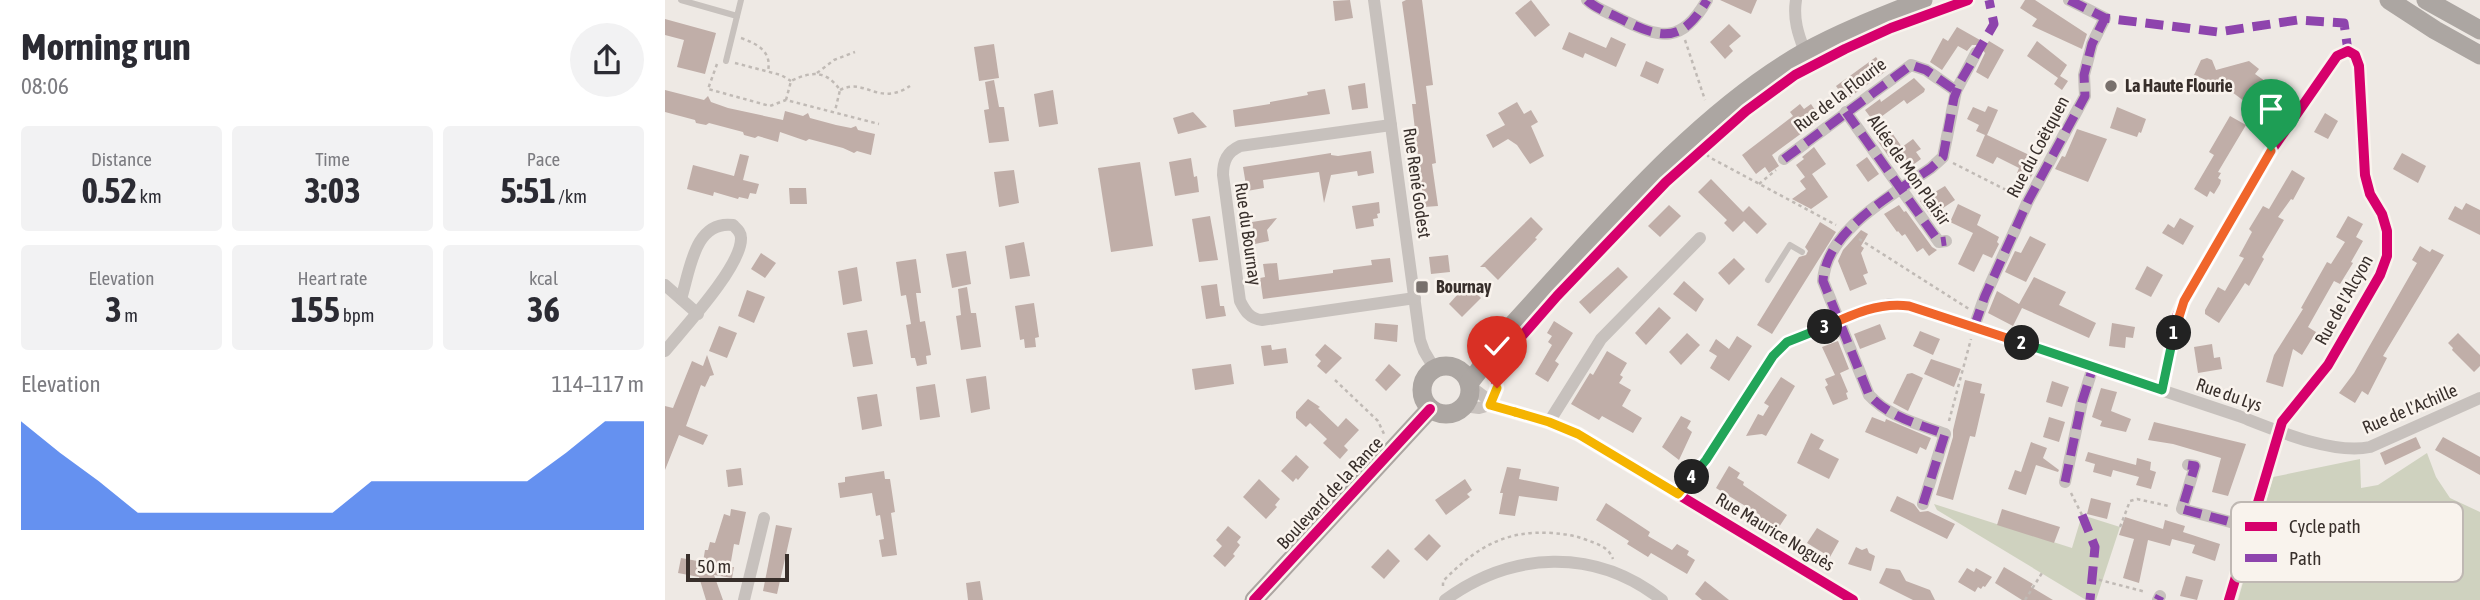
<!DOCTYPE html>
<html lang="en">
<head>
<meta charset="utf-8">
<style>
	:root { --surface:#fff; --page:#f2f2f3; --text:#2b2b33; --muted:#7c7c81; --accent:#2563eb }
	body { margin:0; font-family:"Asap Condensed",sans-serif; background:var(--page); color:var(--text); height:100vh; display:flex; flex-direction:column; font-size:26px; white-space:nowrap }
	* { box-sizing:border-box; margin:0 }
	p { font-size:23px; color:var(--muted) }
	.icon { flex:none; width:38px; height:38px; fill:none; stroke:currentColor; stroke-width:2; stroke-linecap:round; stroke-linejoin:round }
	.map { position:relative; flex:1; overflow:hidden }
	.side { display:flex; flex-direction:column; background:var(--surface); width:665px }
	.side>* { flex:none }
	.scale { position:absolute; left:21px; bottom:18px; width:103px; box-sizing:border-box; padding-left:7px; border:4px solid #382f2b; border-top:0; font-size:19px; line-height:24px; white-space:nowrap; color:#382f2b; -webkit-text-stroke:5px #f9f3ed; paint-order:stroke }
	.pin { position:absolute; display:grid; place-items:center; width:60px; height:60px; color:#fff; margin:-72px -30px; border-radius:50% 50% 50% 0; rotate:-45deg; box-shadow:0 0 7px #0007 }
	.pin .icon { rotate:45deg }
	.km { position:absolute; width:35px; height:35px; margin:-18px; border-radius:50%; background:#222; color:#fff; font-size:19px; line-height:35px; text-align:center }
	.round { display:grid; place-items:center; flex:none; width:74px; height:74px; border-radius:37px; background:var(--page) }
	.summary { display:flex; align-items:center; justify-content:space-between; height:119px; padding:0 21px }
	h1 { font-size:38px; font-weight:700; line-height:52px }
	.figures { display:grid; grid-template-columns:repeat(3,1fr); gap:10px; height:119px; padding:7px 21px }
	.figures div { display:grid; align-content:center; border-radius:7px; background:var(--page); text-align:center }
	.figures b { font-size:35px; font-weight:700 }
	.figures small { font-size:19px; font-weight:400 }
	.figures p { font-size:19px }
	.chart { height:196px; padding:14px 21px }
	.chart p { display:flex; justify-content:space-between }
	.chart svg { width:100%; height:126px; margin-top:7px; fill:var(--accent); opacity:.7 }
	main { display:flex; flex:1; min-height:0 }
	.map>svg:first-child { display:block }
</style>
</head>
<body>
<main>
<section class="side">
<div class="summary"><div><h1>Morning run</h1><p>08:06</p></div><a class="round"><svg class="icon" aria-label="share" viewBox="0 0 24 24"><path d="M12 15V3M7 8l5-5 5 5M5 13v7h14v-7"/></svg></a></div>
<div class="figures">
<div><p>Distance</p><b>0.52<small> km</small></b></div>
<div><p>Time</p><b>3:03</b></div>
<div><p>Pace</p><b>5:51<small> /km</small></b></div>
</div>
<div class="figures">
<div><p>Elevation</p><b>3<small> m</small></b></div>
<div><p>Heart rate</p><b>155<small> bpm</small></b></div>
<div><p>kcal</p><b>36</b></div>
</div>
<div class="chart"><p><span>Elevation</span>114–117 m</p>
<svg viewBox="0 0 160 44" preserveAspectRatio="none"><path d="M0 44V6L10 17L20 27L30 38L40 38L50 38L60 38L70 38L80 38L90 27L100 27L110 27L120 27L130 27L140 17L150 6L160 6V44z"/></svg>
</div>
</section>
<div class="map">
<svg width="1815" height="600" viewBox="0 0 1815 600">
	<rect width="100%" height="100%" fill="#eee9e4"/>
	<g fill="#cfd2bf">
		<path d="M1762,453l9,24 14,21 30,14v88h-242l35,-123 87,-18 1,29 17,-3z"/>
		<path d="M1269,504l138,44 10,-33 38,12 -24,73h-10l-149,-90z"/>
	</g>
	<g fill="#c0aea8">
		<path d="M685,0l3,18 -18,3 -2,-20z"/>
		<path d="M741,0h16l11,85 -7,1 10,77 -4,1 6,42 -14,1 -12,-103h4l-14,-102z"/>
		<path d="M866,0l19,25 -15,12 -20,-24z"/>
		<path d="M1055,0h37l-6,14z"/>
		<path d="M1360,0h10l52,34 -5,15 -50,-23 5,-7 -17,-11z"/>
		<path d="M0,19l51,14 -11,41 -28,-7 7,-27 -19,-5z"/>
		<path d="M1064,24l12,12 -12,10 4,5 -8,8 -15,-17z"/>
		<path d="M1292,27l30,17 2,-3 15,9 -16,29 -12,-7 9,-19 -6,-8h-7l-5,6 -9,-5 -16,24 -12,-8 13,-24 5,3z"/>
		<path d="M904,32l37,16 5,-11 15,7 -10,23 -31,-14 -2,5 -21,-9z"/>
		<path d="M1372,41l30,24 -7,11 8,5 -6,9 -8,-6 4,-6 -31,-22z"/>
		<path d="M329,44l5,34 -20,3 -5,-34z"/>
		<path d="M1211,57l10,14 -40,29 -10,-14z"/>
		<path d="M1542,58l5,2 4,10 33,-9 10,8 -4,5 27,19 -18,23 -36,-27 -34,-14 7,-15z"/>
		<path d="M981,61l18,8 -6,15 -18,-8z"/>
		<path d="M1249,78l11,11 -1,3 -17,12 -3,-4 -30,22 -9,-12 15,-11 1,3z"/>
		<path d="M329,80l5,27h5l5,34 -20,2 -5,-33 5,-1 -4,-27z"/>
		<path d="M700,83l3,25 -16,2 -4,-24z"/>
		<path d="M660,89l5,25 -95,13 -2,-17 37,-6v-2l38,-7 -1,-3z"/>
		<path d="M0,90l39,10 4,-4 3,6 17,6 55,12 2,-9 18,5 5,-3 2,5 26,7 15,3 5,-2 2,4 17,4 -4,21 -14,-4 -3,2 -11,-5 -34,-9 -3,2 -26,-9 -2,10 -20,-6 -3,2 -11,-3 -1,-3 -34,-9 -3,2 -10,-2 -1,-3 -30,-8z"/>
		<path d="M388,90l5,34 -19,3 -5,-33z"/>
		<path d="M852,102l7,12 7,-4 7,12 -7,4 13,30 -14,8 -13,-19 -9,-6 -15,9 -7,-13 19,-10 -7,-12z"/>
		<path d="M1135,104l4,5 7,-5 10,15 -49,36 7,11 -10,7 -4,-6 -9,7 -14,-19 51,-39 -3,-4z"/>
		<path d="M1323,106l10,4 -11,25 53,25 -10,19 -13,-6 2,-5 -22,-11 -4,7 -17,-8 9,-21 -9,-4 3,-6 -12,-6 6,-12 12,5z"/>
		<path d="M1452,107l29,12 -5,14 -2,-1 -2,5 -27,-9z"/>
		<path d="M528,112l14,15 -29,7 -5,-16z"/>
		<path d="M1660,113l13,8 -10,18 -14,-7z"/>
		<path d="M1565,116l16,9 -28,47 3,1 -3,5 3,2 -1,4 -6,10 -4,-3 -3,6 -13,-8 20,-34 -5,-3z"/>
		<path d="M1412,129l30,10 -19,43 -33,-13 7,-13 3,1z"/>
		<path d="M1225,130l12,17 11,-8 8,10 -5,3 5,7 -15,11 -12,-17 -5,4 -12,-17z"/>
		<path d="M1149,147l12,17 -14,10 16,23 -17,12 -19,-10 14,-10 -6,-8 5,-4 -9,-12 8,-6 -2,-2z"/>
		<path d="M706,151l3,22 -16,3 -1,-5 -26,4 -7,28 -5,-31 -56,8 1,8 -17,3 -4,-24 88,-14v2l7,1z"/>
		<path d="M1737,153l24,13 -8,17 -25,-14z"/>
		<path d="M75,154l9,2 -6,24 16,4 -3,10 -6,-1 -2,6 -9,-2 -1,2 -24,-7 -1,4 -26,-7 6,-24 41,11z"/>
		<path d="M1202,157l12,17 -11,8 -12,-17z"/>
		<path d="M526,158l3,19 3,-1 2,16 -24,4 -6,-34z"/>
		<path d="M475,162l13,84 -42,6 -13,-84z"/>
		<path d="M349,170l5,33 -20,4 -5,-35z"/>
		<path d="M1627,170l13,8 -12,22 -2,-1 -13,18 6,3 -22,37 2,2 -15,27 -4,-3 -26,40 -14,-9v-4l13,-23 7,4 19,-33 -5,-2 13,-24 -3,-3 14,-23 6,3z"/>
		<path d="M1046,179l32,33 6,-6 18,18 -10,10 -13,-13 -11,11 -9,-9 3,-3 -29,-28z"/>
		<path d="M1280,186l10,14 -24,16 -11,-15z"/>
		<path d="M124,188h17l1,16h-17z"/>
		<path d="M714,202l1,11 -3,1 1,4 -5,1 1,7 -18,3 -4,-23z"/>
		<path d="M1801,203l14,7v25l-32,-16 7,-13 7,4z"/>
		<path d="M1293,204l23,11 -4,10 22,12 -2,5 2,2 -7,14 -9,-4 -9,18 -16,-8 15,-31 -23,-11z"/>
		<path d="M1004,205l12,11 -21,21 -12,-11z"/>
		<path d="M1234,205l5,7 2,-1 26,36 5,3 -8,6 -6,-8 -6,4 -12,-18 -3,2 -4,-5 -1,1 -13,-18z"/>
		<path d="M545,216l8,44 -19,2 -7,-43z"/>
		<path d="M1683,216l15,8 -7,13 7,4 -12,21 2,1 -13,21 -6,-3 -26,46 8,5 -14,23 -9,-6 -10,38 -17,-5 8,-27 29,-46 -2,-1 26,-46 4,2 14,-22 -9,-5z"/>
		<path d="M866,217l12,12 -8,9 2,1 -39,41 -13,-13h-5z"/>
		<path d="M612,218l-10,12 2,11 -14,3 -3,-22z"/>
		<path d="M1515,218l14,8 -11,19 -21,-12 6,-9 6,4z"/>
		<path d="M1155,222l16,10 -64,102 -15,-9 42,-68 7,-2 2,-4 -3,-4z"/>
		<path d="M1196,230l7,4 -7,12 3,2 -3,5 7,20 -5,2 4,9 -17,7 -12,-30 5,-11z"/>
		<path d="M1365,236l16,8 -20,38 -21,-10 10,-21 6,2z"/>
		<path d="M359,242l6,34 -20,3 -5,-33z"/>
		<path d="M1755,246l10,6 2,-3 12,6 -61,101 4,2 -19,37 -6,-4 -7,12 -16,-10 15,-20 63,-110 -5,-3z"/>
		<path d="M301,251l5,33 -19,4 -6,-34z"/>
		<path d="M96,253l15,10 -11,15 -14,-9z"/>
		<path d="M783,255l2,17 -19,2 -2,-17z"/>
		<path d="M725,258l3,24 -130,17 -3,-21 5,-1 -2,-13 14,-1 2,17 54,-7v-3l39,-5 -1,-5z"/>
		<path d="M1069,258l11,11 -16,16 -11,-12z"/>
		<path d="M251,259l5,34h-5l4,29 5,-1 6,34 -5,1 1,8 -10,2 -2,-8h-4l-5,-33 5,-1 -5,-29 -5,1 -5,-34z"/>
		<path d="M1482,266l16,9 -12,22 -16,-8z"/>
		<path d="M192,267l5,34 -19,4 -5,-34z"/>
		<path d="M953,267l10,10 -38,37 -11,-12z"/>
		<path d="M1369,277l32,15 -7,13 37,18 -7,15 -67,-30 -9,18 -25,-13 9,-22 22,13z"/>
		<path d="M1019,281l20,18 -8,13 -23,-18z"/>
		<path d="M552,284l3,22h4l2,10 -20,3 -5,-33z"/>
		<path d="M802,284l14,14 -19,19 -13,-13z"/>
		<path d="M302,287l4,26h5l5,34 -20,3 -5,-34 5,-1 -3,-26z"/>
		<path d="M82,290l18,7 -11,26 -16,-7z"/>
		<path d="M369,303l5,34 -4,1 1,9 -11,1 -1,-9 -4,1 -5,-34z"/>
		<path d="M994,307l12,11 -25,27 -11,-12z"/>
		<path d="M889,321l19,12 -18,28 4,3 -11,18 -13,-8 17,-29 -4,-3 4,-6 -5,-3z"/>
		<path d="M710,323l23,2 -1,17 -23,-3z"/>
		<path d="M1447,323l23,4 -2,11 -7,-1 -1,11 -16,-2z"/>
		<path d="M1215,324l6,15 -26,10 -6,-15z"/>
		<path d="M54,326l18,7 -10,25 -18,-7z"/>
		<path d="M202,330l6,34 -20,3 -6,-34z"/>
		<path d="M1255,331l20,8 -7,16 -20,-9z"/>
		<path d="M1022,333l13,12 -19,20 -12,-13z"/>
		<path d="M1793,333l22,22v11l-6,6 -22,-22 1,-2 -5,-5z"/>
		<path d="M1072,336l15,10 -23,35 -19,-13 7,-12 -8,-5 7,-12 13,10z"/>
		<path d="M1173,341l11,28 -11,5 2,-1 8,19 -2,1 2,6 -15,6 -8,-18 3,-2 -3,-6 10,-4 -13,-28z"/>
		<path d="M660,344l17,14 -16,16 -9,-8 4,-5 -6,-6z"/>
		<path d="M1547,344l2,14 6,-1 2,12 -24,4 -4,-26z"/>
		<path d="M606,345l1,5 14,-2 2,15 -24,3 -3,-20z"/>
		<path d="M942,351l20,12 -7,12 3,2 -4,6 12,7 -9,16 20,12 -9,15 -31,-17 -3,4 -28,-16 19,-31 3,2z"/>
		<path d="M42,355l7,20 -4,1 -5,11 -4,-2 -15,41 22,9 -5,10 -24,-10 -14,35v-64l8,2 19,-47 11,5z"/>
		<path d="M1266,359l30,10 -7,18 -30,-13z"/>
		<path d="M566,364l3,20 -39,6 -3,-21z"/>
		<path d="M724,364l12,11 -15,16 -11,-11z"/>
		<path d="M1247,373l11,5 -15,33 -15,-8 14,-29z"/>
		<path d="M321,376l4,33 -19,4 -5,-34z"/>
		<path d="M1116,377l14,9 -29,50 -4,-2 -16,2 12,-22 5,2 6,-10 -5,-3z"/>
		<path d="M1300,380l17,4 -2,9 5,1 -10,43 -5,-1 -17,64 -17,-5 17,-58v-7z"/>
		<path d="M1387,381l17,6 -7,20 -16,-5z"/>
		<path d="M270,384l5,33 -20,3 -4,-33z"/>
		<path d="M1436,388l16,4 -6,19 20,8 -5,13 -26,-6 2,-5 -10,-4z"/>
		<path d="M212,394l5,32 -20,4 -5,-33z"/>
		<path d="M643,399l12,8 -2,1 20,19 8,-9 13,12 -15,16 4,4 -8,9 -17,-16 4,-4 -17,-16 -4,4 -10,-9v-6z"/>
		<path d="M1016,416l10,5 -4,7 5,4 -13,28 -17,-13z"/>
		<path d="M1207,417l13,5 1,-3 45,19 -5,12 -6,-3 -3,7 -52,-22z"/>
		<path d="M1384,417l16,5 -6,20 -16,-5z"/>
		<path d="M1489,422l92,22 -18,52 -16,-4 9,-34 -48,-14 -25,-4z"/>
		<path d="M1146,433l13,7 -5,9 20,10 -10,20 -32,-16z"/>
		<path d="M1751,437l5,11 -36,17 -5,-12z"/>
		<path d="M1778,437l37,20v18l-45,-25z"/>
		<path d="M1366,442l16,6 -4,10 16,12 -1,2 -22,-7 -10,30 -18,-6 7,-19 6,2z"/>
		<path d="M1423,452l48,13 1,-7 14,4 -1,8 6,2 -5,17 -15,-4 3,-8 -26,-7 -2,7 -18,-5 2,-8 -10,-3z"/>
		<path d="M631,455l13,12 -11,13 -2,-2 -3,4 -12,-11z"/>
		<path d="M1064,466l11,7 -3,5 7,4 -1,3 44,30 -10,15 -19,-12 2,-3 -44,-27z"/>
		<path d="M842,467l14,2 -2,10 40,8 -2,14 -38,-5 -4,20 -16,-2 4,-21h-3z"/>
		<path d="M76,468l2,17 -15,2 -2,-17z"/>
		<path d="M219,471l1,8h5l5,33 -4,1 6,42 -15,2 -3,-17 5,-1 -4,-24 -4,1 -4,-23 -32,5 -2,-15 7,-1v-5z"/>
		<path d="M594,479l21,20 -5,6 2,2 -11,12 -23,-22z"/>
		<path d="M800,479l7,11 -5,4 3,3 -24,18 -11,-15z"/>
		<path d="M1232,496l17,8 6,8 8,-1 27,13 -8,15 -57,-28z"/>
		<path d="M1426,498l20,5 -4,16 -20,-5z"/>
		<path d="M941,503l44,29 -2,4 24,14 5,-6 12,7 -2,4 8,5 -8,14 -36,-21 -3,4 -21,-13 2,-3 -33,-21z"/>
		<path d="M66,509l15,3 -7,33 -5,-1 -4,23h4l-2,11 -18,-3 9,25h-17l-7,-23 -21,-4 3,-15 22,4 2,-12h3l2,-8 5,1 9,-29 6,2z"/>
		<path d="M1337,509l58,18 -6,16 -57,-18z"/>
		<path d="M1460,517l38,12 2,-9 20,6 -2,6 37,12 -5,17 -23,-8 3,-8 -23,-6 -2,7 -22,-6 -9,43 -16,-5 11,-39 -15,-4z"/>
		<path d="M111,525l16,3 -15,66 -14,-3z"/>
		<path d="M563,526l13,11 -4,5 3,3 -7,9 2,2 -10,11 -12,-11 9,-10 -6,-6z"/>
		<path d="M1152,528l22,13 -9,16 -23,-14z"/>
		<path d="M764,534l12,12 -14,15 -13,-12z"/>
		<path d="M1191,547l6,3 5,-2 2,5 6,3 -4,15 -23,-7z"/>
		<path d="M723,549l12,12 -16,18 -13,-12z"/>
		<path d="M1339,567l29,17 -2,3 22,13h-31l-27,-17z"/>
		<path d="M1221,568l14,2 6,11 24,9 5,10h-22l-34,-17z"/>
		<path d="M1302,568l7,4 2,-4 16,9 -7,10 -2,-1 -2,3 -3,-2 -3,5 -17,-10z"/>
		<path d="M1521,576l17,4 -6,20 -17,-4z"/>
		<path d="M315,581l3,19h-15l-2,-17z"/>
		<path d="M1040,581l24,19h-27l-7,-6z"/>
	</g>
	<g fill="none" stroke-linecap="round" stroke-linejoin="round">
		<g stroke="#c0bab5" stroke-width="2.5" stroke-dasharray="3.5 3.5" stroke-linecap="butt">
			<path d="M76,38c17,6 31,14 27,33"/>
			<path d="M1020,40l20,60"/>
			<path d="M70,63l46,12 10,6"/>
			<path d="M52,64l-9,25 62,17 16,-6 93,24"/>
			<path d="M152,73l17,-13 21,-8"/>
			<path d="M175,90c25,-13 38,17 70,-4"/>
			<path d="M121,100l5,-19c21,-10 35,-11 49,9l-5,21"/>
			<path d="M1037,149l7,8 127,68"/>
			<path d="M1288,163l63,32"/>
			<path d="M1094,184l17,-14"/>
			<path d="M1194,239l110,70"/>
			<path d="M670,380l43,41 6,13"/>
			<path d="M831,392v-17"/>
			<path d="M1284,421l22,-82"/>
			<path d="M1406,493l11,22"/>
			<path d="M1455,527l10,-26 7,-2 32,7"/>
			<path d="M1427,578l54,14"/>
			<path d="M778,586v-5c33,-33 61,-51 109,-48 12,1 21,2 32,6 13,5 24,7 29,20"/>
			<path d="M1360,600l17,-27"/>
		</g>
		<g stroke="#c7c1bd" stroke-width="6">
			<path d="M16,0l56,16"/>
			<path d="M61,61l15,-61"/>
			<path d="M1103,280l22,-35 12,7"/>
		</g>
		<g stroke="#c7c1bd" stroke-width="12">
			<path d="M709,0l46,340 4,11 10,17"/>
			<path d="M922,0c9,9 23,13 34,19 40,20 61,25 86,-19"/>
			<path d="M1131,0c-3,19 2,34 9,52"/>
			<path d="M1181,112l93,130 7,-1"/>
			<path d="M726,125l-151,21c-13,6 -17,15 -17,29l17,126c5,10 10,18 22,19l153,-22"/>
			<path d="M1119,159l127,-94 15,5 30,21"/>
			<path d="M0,285l33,29"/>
			<path d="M1309,327l11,-31 43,-95 57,-105 -1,-21 8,-31 13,-26 -36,-18"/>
			<path d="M0,351c18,-22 77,-85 76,-113 0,-6 -4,-9 -8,-13 -39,-5 -43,46 -52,74"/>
			<path d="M805,386l16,12 4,7"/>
			<path d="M1497,390l15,-74 7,-15 87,-150 66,-95 11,-5 7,4 4,11 6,109 5,19 12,20 5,17v25l-7,19 -52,90 -46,57 -53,178"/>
			<path d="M799,406l15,2 11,-3 59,17 29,12 275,166"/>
			<path d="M884,422l52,-83 99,-101"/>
			<path d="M1523,465l7,1 -13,43 67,18"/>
			<path d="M1400,482l17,-80 11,-35"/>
			<path d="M1013,494l28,-34 67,-104 14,-14 67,-28 36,-10 19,2 330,110c36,14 94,39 131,31l110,-49"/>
			<path d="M1258,504l22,-70c-27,-10 -56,-17 -76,-39l-46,-114c3,-51 71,-87 108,-113l12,-11 13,-66 20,-38"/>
			<path d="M79,600l20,-82"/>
			<path d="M780,600c67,-49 150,-53 217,0"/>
			<path d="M1493,600l2,-4"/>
		</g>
		<g stroke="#aca6a2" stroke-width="19">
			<path d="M1724,0l46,30 45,25"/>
			<path d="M1761,0l54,30"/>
			<circle cx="781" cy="390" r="24"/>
			<path d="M804,383l30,-38 7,-13c87,-94 187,-217 299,-280 38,-21 78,-36 118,-52"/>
			<path d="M589,600l176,-191"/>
		</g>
		<g stroke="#8e44ad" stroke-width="9" stroke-dasharray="18 9" stroke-linecap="butt">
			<path d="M922,0c9,9 23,13 34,19 40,20 61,25 86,-19"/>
			<path d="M1404,0l36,18 113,14 80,-12 46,3 4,28"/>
			<path d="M1181,112l93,130 7,-1"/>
			<path d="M1119,159l127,-94 15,5 30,21"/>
			<path d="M1309,327l11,-31 43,-95 57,-105 -1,-21 8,-31 13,-26"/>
			<path d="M1523,465l7,1 -13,43 67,18"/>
			<path d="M1400,482l17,-80 11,-35"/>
			<path d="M1258,504l22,-70c-27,-10 -56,-17 -76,-39l-46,-114c3,-51 71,-87 108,-113l12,-11 11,-59 6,-16 34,-58 -5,-24"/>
			<path d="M1417,515l13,32 -5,53"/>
			<path d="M1493,600l2,-4"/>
		</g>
		<defs>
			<g id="cycleway">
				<path d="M1497,390l15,-74 7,-15 87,-150 66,-95 11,-5 7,4 4,11 6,109 5,19 12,20 5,17v25l-7,19 -52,90 -46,57 -53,178"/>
				<path d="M589,600l176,-191"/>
				<path d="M1188,600l-275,-166 -29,-12 -59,-17 7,-17 -3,-20 63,-72 109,-114 80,-71 49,-36 50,-26 46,-21 77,-28"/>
			</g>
		</defs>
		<use href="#cycleway" stroke="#f9f3ed" stroke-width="15"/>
		<use href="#cycleway" stroke="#d6006c" stroke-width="10"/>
	</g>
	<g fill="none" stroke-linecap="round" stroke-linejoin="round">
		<defs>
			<path id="split-1" d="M1509,333l10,-32 87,-150"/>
			<path id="split-2" d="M1357,343l140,47 12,-57"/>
			<path id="split-3" d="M1160,327c28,-13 54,-25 84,-21l113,37"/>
			<path id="split-4" d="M1027,477l14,-17 67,-104 14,-14 38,-15"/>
			<path id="split-5" d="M850,412l34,10 29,12 100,60 14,-17"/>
			<path id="split-6" d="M832,388l-7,17 25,7"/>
		</defs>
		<use href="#split-1" stroke="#fff" stroke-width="14"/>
		<use href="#split-2" stroke="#fff" stroke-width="14"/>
		<use href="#split-3" stroke="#fff" stroke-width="14"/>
		<use href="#split-4" stroke="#fff" stroke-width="14"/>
		<use href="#split-5" stroke="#fff" stroke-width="14"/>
		<use href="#split-6" stroke="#fff" stroke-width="14"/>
		<use href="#split-1" stroke="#f0652b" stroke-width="9"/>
		<use href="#split-2" stroke="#22a559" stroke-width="9"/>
		<use href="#split-3" stroke="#f0652b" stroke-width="9"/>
		<use href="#split-4" stroke="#22a559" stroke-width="9"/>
		<use href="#split-5" stroke="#f5b400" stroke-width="9"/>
		<use href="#split-6" stroke="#f5b400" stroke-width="9"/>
	</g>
	<g fill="#78706c" stroke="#f9f3ed" stroke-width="2.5">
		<circle cx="1446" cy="86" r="7"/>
		<rect x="750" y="280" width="14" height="14" rx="3.5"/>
	</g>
	<g text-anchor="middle" stroke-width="5" stroke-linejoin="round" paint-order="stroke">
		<g font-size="18" font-weight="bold" fill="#382f2b" stroke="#f9f3ed" text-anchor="start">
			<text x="1460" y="92">La Haute Flourie</text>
			<text x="771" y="293">Bournay</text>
		</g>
		<g font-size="18" fill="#382f2b" stroke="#f9f3ed">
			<text transform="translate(1175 95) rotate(-37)" y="6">Rue de la Flourie</text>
			<text transform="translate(1373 147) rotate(-62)" y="6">Rue du Coëtquen</text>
			<text transform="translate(1244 170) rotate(55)" y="6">Allée de Mon Plaisir</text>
			<text transform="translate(752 183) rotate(82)" y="6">Rue René Godest</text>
			<text transform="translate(583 234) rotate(82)" y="6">Rue du Bournay</text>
			<text transform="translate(1679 300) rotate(-61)" y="6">Rue de l'Alcyon</text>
			<text transform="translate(1564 395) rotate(19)" y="6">Rue du Lys</text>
			<text transform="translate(1745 409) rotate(-23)" y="6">Rue de l'Achille</text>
			<text transform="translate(665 493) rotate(-47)" y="6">Boulevard de la Rance</text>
			<text transform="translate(1110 532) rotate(31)" y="6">Rue Maurice Noguès</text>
		</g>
	</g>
	<rect x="1566" y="502" width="232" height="80" rx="10" fill="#f9f3ed" stroke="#bfb8b3" stroke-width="2"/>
	<rect x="1580" y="522" width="32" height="9" fill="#d6006c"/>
	<rect x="1580" y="554" width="32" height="8" fill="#8e44ad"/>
	<g font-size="19" fill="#382f2b">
		<text x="1624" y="533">Cycle path</text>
		<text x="1624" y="565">Path</text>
	</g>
</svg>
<div class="scale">50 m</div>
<div class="pin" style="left:1606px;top:151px;background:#1e9e55"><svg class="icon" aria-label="arrive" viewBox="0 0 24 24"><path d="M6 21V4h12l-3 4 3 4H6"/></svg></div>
<div class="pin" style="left:832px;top:388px;background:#d93025"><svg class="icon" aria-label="check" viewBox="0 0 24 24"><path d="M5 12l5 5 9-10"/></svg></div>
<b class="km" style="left:1509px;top:333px">1</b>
<b class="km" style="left:1357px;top:343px">2</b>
<b class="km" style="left:1160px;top:327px">3</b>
<b class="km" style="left:1027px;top:477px">4</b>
</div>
</main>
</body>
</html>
